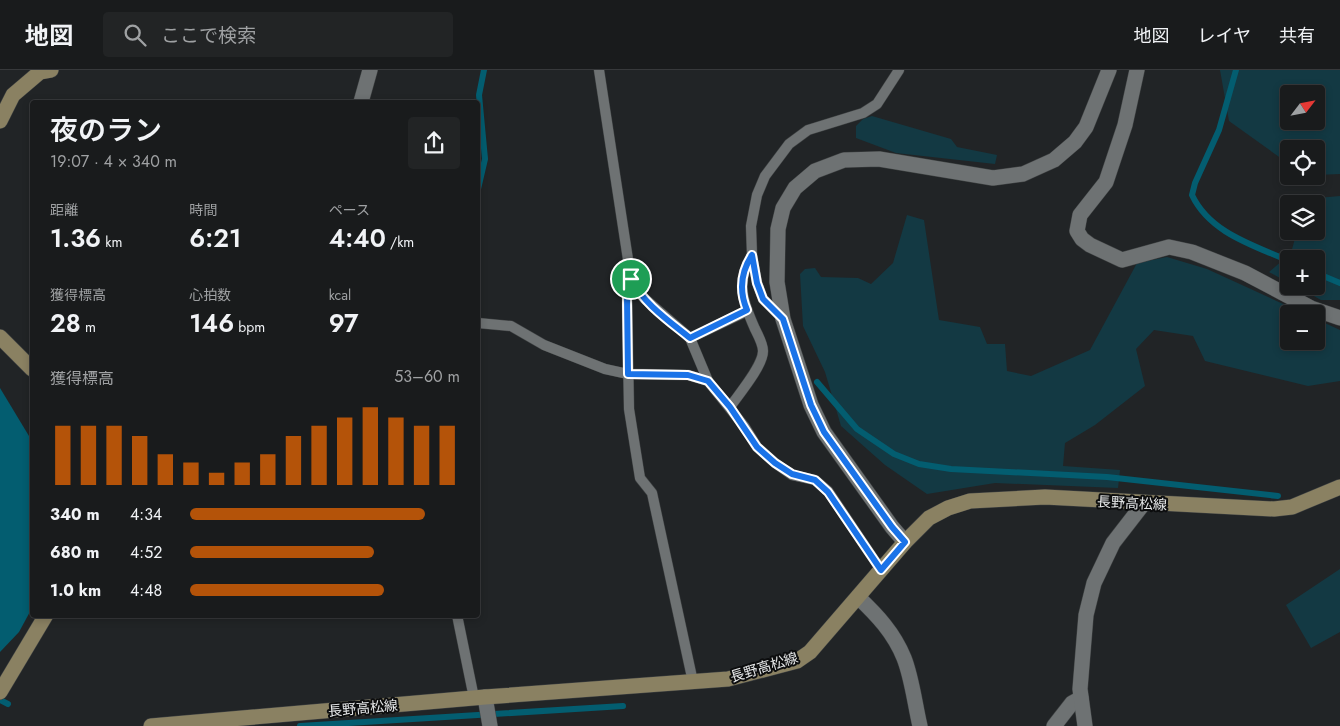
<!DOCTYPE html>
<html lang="ja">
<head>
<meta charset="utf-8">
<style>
	:root { --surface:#191b1c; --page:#222425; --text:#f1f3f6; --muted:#9fa1a3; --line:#37393b; --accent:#b45309 }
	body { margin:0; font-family:Jost,"Noto Sans JP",sans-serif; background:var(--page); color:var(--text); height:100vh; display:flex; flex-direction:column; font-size:19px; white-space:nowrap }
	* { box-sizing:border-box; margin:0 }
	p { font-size:16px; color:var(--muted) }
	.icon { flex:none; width:28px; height:28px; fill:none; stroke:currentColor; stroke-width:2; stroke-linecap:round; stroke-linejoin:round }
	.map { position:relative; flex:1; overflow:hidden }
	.drawer { position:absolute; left:30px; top:30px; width:450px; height:518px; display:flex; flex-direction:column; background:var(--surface); border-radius:5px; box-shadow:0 2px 8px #0003,0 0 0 1px var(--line) }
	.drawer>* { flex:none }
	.needle { width:32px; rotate:58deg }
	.tools { position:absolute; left:1280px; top:15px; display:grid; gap:10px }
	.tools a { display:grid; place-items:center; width:45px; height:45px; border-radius:5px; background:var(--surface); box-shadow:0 2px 8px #0003,0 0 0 1px var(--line); font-size:25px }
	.pin { position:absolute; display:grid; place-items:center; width:42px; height:42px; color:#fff; margin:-21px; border:2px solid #fff; border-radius:50%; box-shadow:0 1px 5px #0007 }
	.round { display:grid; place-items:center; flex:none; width:52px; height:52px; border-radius:5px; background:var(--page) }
	.headline { display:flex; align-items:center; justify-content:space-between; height:85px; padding:0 20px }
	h1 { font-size:28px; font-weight:600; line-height:38px }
	.figures { display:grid; grid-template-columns:repeat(3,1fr); gap:8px; height:85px; padding:5px 20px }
	.figures div { display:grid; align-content:center }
	.figures b { font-size:25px; font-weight:600 }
	.figures small { font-size:14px; font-weight:400 }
	.figures p { font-size:14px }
	.chart { height:140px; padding:10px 20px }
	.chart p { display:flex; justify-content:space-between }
	.chart svg { width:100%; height:90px; margin-top:5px; stroke:var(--accent); stroke-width:6 }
	ul { padding:0 20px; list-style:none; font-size:16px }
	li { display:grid; grid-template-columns:80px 60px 1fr; align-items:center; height:38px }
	li i { height:12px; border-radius:6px; background:var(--accent) }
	header { display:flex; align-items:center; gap:30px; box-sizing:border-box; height:70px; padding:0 25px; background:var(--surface); border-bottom:1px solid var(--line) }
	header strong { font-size:24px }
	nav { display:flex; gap:28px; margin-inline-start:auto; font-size:18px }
	.search { width:350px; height:45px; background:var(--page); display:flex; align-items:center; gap:12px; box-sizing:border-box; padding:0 18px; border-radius:5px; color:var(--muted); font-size:19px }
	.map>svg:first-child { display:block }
</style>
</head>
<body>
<header>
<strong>地図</strong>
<div class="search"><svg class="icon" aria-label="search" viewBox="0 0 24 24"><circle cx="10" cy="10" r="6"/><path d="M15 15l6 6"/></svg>ここで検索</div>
<nav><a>地図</a><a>レイヤ</a><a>共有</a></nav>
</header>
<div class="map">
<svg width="1340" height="656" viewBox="0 0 1340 656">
	<rect width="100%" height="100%" fill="#212426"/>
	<g fill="#133943" fill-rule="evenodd">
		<path d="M1220,0h120v104l-24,1v-26h-27v15l-60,-43zM1289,24h27v27h-27z"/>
		<path d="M872,46l79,23 6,8 40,8 -2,9 -99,-11 -40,-15v-12l7,-7z"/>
		<path d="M1340,126v104h-19l-25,-14h20v-27h-27v24l-20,-11 22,-19 6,-22h19v-27h-12l2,-5z"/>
		<path d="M907,145l17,5 15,100 41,7 7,17h18l2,27 24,5 59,-26 47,-87 30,-6 40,12 98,45h-16v27h27v-22l24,11v51l-32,5 -103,-25 -12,-25 -39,-6 -18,19 9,37 -50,39 -30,18 -2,23 57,4 -2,18 -123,-5 -68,11 -42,-29 -44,-39 -16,-54 -22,-46 -3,-52 5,-5 10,-1 6,9 37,1 13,6 22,-21z"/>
		<path d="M1340,499v63l-29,16 -25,-43z"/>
	</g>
	<path fill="#035d70" d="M0,318l32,53v167l-13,24 -19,20z"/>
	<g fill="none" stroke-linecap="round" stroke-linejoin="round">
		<g stroke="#035d70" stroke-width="6">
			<path d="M1236,0l-17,60 -24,53 -3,12c18,38 61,50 97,66"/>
			<path d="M478,119l7,-30 -6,-64 5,-25"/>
			<path d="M1316,203l24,10"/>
			<path d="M817,312l40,47 37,25 25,10 32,5 156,8 171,19"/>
			<path d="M0,630l8,4"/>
			<path d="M300,656l323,-20"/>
		</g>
		<defs>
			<g id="lane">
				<path d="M599,0l32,209 6,11 8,9 45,39 18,43 36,45 13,21 18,16 17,12 23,5 13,11 53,79"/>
				<path d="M631,209l-4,19 2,111 11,69 12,15 41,189"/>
				<path d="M783,249l-20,-20 -6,-16 -5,-28 -1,-29 6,-31 8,-19 24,-32 19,-14 55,-17 14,-9 22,-34"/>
				<path d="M478,253l33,3 33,19 61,24 23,5 60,1 20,6"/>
				<path d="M690,268l57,-27"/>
				<path d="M730,337c9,-13 33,-41 33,-56 0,-7 -5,-16 -8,-22 -12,-27 -20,-47 -3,-74"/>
				<path d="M457,545l17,83"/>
			</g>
			<g id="street">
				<path d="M1137,0l-12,55 -19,57 -26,33 -3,16 5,8 8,6 32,15 47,-13 23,5 53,21 66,35 29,10"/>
				<path d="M361,32l9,-32"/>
				<path d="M905,472l-13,-15 -68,-95 -13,-27 -28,-86 -6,-37 1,-53 5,-21 12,-20 20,-17 29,-11 35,-1 114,19 30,-4 31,-14 21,-18 11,-15 23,-57"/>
				<path d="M858,527c19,18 36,36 46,61 8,20 11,47 16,68"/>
				<path d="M485,627l5,29"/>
				<path d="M1054,656l18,-23 9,-5"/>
				<path d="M1085,656l-5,-37 6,-74 8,-32 19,-40 31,-40"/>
			</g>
			<g id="secondary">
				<path d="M0,51l13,-26 27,-23 11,-2"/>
				<path d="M0,267l32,32"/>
				<path d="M0,622l46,-77"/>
				<path d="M151,656l334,-29 243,-18 69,-18 13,-9 95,-110 24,-24 19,-10 22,-7 75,-4 229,12 18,-2 48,-20"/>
			</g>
		</defs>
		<use href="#lane" stroke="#3f4243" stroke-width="11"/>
		<use href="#street" stroke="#3f4243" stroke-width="16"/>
		<use href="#secondary" stroke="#3f4243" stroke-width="16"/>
		<use href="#lane" stroke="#6e7273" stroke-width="10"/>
		<use href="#street" stroke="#6e7273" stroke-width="15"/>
		<use href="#secondary" stroke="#8a8162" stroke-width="15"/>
	</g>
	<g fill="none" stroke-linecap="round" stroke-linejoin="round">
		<defs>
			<path id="route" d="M752,185l5,28 6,16 20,20 28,86 13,27 68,95 13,15 -24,28 -53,-78 -13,-12 -23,-6 -17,-11 -18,-16 -27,-40 -22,-26 -20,-6 -60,-1 -1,-76 4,-19c12,24 38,42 59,59l57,-28c-8,-19 -6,-38 5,-55z"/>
		</defs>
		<use href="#route" stroke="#fff" stroke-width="10"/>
		<use href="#route" stroke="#1a73e8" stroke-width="6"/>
	</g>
	<g text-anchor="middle" stroke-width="4" stroke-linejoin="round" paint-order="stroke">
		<g font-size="14" fill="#e5e7e8" stroke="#0c0d0e">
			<text transform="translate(1132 433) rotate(3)" y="5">長野高松線</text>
			<text transform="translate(764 597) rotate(-17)" y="5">長野高松線</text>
			<text transform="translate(363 638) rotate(-5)" y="5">長野高松線</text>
		</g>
	</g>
</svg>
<div class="tools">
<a><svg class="needle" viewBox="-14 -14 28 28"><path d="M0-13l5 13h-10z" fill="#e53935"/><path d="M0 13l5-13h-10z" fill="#9fa1a3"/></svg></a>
<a><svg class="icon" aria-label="locate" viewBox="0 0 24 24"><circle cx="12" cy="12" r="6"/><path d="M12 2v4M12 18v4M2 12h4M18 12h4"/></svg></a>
<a><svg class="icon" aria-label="layers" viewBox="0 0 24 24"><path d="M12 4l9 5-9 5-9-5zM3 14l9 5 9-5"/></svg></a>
<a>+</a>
<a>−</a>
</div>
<div class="pin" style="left:631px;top:209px;background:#1e9e55"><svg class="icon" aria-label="arrive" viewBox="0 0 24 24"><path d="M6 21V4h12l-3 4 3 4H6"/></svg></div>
<section class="drawer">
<div class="headline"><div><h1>夜のラン</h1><p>19:07 · 4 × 340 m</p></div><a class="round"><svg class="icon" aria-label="share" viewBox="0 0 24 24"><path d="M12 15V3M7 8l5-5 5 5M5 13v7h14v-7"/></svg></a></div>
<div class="figures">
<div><p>距離</p><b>1.36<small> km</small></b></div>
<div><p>時間</p><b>6:21</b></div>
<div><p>ペース</p><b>4:40<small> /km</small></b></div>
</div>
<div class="figures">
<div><p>獲得標高</p><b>28<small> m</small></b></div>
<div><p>心拍数</p><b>146<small> bpm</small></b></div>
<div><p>kcal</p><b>97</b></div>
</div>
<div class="chart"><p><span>獲得標高</span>53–60 m</p>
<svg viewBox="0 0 160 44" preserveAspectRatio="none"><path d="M5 44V15M15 44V15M25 44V15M35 44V20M45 44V29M55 44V33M65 44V38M75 44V33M85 44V29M95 44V20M105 44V15M115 44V11M125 44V6M135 44V11M145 44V15M155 44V15"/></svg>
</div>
<ul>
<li><b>340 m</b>4:34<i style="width:87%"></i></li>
<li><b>680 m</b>4:52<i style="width:68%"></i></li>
<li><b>1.0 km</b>4:48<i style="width:72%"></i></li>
</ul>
</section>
</div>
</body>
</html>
